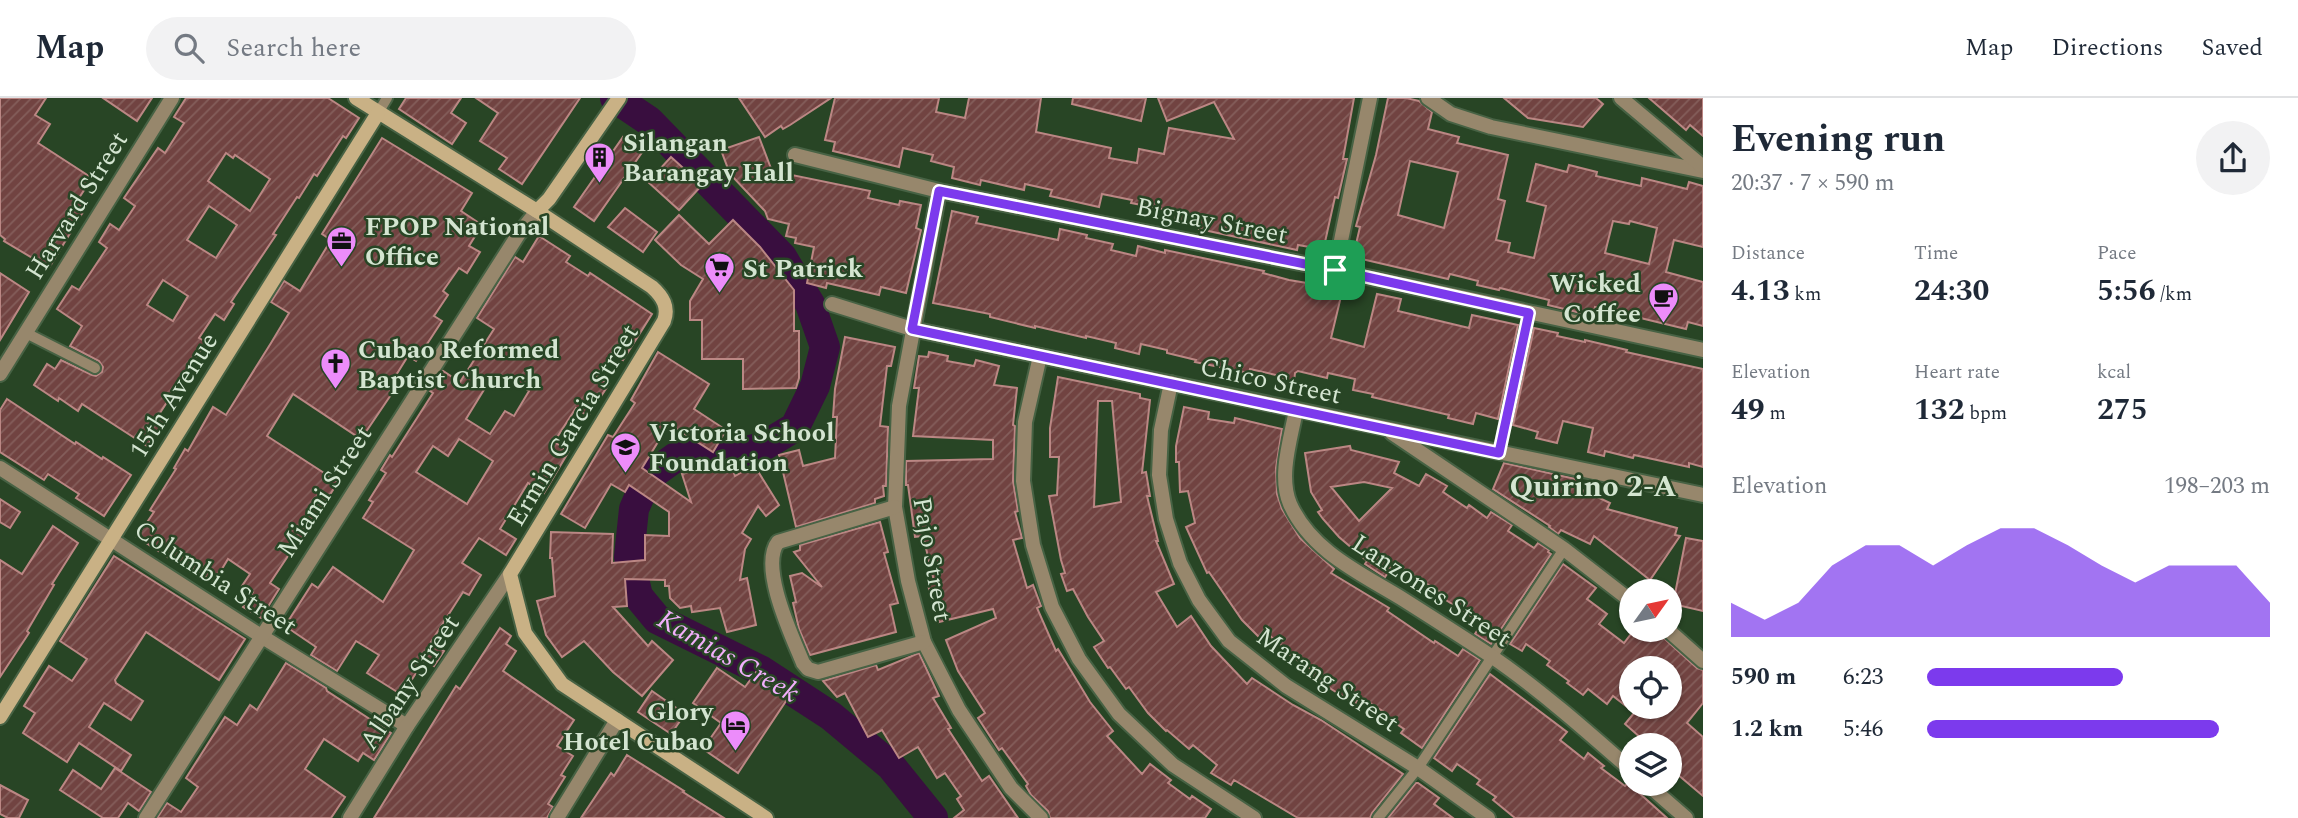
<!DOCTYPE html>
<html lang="en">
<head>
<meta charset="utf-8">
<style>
	:root { --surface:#fff; --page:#f2f2f3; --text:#1f2937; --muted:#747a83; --line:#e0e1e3; --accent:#7c3aed }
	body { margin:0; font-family:Spectral,serif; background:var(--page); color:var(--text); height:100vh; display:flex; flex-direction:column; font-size:26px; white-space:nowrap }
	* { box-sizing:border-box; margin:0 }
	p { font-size:23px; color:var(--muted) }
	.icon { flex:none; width:38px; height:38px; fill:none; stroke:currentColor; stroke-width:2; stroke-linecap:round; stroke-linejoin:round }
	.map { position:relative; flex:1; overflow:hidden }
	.panel { display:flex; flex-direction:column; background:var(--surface); width:595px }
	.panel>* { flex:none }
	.needle { width:46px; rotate:57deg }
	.fabs { position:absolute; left:1619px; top:481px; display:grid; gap:14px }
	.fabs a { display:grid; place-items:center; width:63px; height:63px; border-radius:50%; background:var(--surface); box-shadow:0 2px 5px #0004; font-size:35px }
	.pin { position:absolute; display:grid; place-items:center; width:60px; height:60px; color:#fff; margin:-30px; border-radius:14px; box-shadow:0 4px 10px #0006 }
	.round { display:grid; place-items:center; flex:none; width:74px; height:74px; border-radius:37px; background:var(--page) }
	.head { display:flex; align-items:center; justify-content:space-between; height:119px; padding:0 28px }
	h1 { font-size:38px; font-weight:700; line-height:52px }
	.figures { display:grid; grid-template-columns:repeat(3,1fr); gap:10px; height:119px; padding:7px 28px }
	.figures div { display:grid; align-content:center }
	.figures b { font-size:30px; font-weight:700 }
	.figures small { font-size:19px; font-weight:400 }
	.figures p { font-size:19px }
	.chart { height:196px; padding:14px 28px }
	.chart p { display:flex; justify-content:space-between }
	.chart svg { width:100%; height:126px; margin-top:7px; fill:var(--accent); opacity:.7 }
	ul { padding:0 28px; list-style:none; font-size:23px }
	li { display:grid; grid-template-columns:112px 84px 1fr; align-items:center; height:52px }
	li i { height:18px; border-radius:9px; background:var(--accent) }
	header { display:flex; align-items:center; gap:42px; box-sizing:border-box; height:98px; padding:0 35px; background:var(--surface); border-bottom:2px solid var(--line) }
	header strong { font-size:33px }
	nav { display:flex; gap:38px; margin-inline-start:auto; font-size:24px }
	.search { width:490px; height:63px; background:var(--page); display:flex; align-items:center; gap:18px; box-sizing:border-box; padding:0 24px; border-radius:38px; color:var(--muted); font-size:26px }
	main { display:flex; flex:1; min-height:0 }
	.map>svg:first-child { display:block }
</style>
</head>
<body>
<header>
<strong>Map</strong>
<div class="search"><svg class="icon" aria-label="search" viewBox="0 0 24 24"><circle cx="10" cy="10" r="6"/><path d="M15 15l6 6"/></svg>Search here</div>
<nav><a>Map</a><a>Directions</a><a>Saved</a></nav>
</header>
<main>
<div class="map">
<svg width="1703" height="720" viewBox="0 0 1703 720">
	<defs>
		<pattern id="building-hatch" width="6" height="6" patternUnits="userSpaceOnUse" patternTransform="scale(1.75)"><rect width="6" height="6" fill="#714341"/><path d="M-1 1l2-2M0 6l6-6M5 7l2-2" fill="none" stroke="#845e5b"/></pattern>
	</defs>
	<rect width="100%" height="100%" fill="#284525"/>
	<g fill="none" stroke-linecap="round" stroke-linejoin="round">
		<path stroke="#390e3f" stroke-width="30" d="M615,0l34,23 133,136 28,47 15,43 -10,39 -20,41 -33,20 -43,10 -19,-4 -24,4 -28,20 -14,32 -5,48 9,39 19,23 105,52 69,45 60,50 42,52"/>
	</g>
	<g fill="url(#building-hatch)" stroke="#bb8784" stroke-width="2" fill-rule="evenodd">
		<path d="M0,0h46l-11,17 15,9 -12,19 54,35 -15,23 9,6 -37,61 -45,-27 1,-2 -5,-4z"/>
		<path d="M103,0h49l-15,23z"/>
		<path d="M186,0h142l31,20 -13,20 -3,-2 -26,40 -3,-2 -15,24 -2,-1 -24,37 3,1 -45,67 3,2 -10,16 -9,-6 -16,24 7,4 -48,74 8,5 -19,25 -65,-42 -4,7 -19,-13 -1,3 -24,-16 13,-21 8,5 6,-9 31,15 4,1 6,-4 1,-5 -4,-6 -29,-15 12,-20 -25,-17 15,-23 7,4 28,-42 -8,-6 11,-18 9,6 16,-24 -11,-8 34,-50 7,5 19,-30 -10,-6zM226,55l7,5 2,-3 35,24 -20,32 -42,-30zM209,108l28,19 -21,33 -29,-18zM163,182l25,16 -15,25 -26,-16z"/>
		<path d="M406,0h55l-10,15 15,10 -14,21 -53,-35z"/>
		<path d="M476,0h104l-58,86 -23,-15 8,-11 -27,-17 18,-28z"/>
		<path d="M739,0h92l-41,27 -7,4 -2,-3 -16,11z"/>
		<path d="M835,0h104l-3,14 29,6 4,-20h72l-5,34 75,16 -2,10 28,5 2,-14 25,5 5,-26 65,11 -20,-37 -47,19 -9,-23h196l-11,61h4l-9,39 -3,-1 -10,45 -10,6 -17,-3 -1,5 -98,-21 1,-4 -25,-5 2,-8 -46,-9 1,-3 -30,-6 -3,13 -49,-11 2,-6 -27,-6 -1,6 -43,-10 -1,5 -28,-7 2,-11 -23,-6 2,-6 -30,-7 -4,19 -66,-16 2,-9 -10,-2z"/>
		<path d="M1073,0h73l-5,23 -69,-17z"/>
		<path d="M1388,0h18l13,3 13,11 -4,17 31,8 -2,6 51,12 -10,44 7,2 -9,39 14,3 -2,9 26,6 12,-52 -19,-5 9,-37 31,8 2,-7 28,7 -1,4 45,10 1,-8 45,11 2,-7 14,4v61l-29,-7 -8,32 37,10v44l-15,-4 -2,7 -91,-22 -2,9 -45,-11 1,-5 -49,-12 -1,2 -22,-5 1,-4 -28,-7 -2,5 -95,-22 7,-30 -4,-1 20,-71zM1410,63l48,11 -14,56 -46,-13zM1613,123l16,3 1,-3 27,7 -8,36 -44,-11z"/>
		<path d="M1504,0h92l7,6 -20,23 -55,-9z"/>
		<path d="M1649,0h54v38l-13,-11 -4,5z"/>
		<path d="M623,39l20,14 -49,70 -20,-14z"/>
		<path d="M759,39l13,34 98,20 -2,7 31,7 1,-4 21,4 -5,23 5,2 -15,63 -25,-6 -2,8 -52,-12 -1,5 -19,-5 7,-36 -19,-4 1,-5 -10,-2 3,-12 -21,-5 -3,-8 -35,-37 -9,-24z"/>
		<path d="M382,40l90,55 -11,18 21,14 -13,21 11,6 -13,21 -8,-5 -16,23 5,4 -14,21 8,5 -26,40 -8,-5 -15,24 6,3 -38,56 -68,-45 -26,42 71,46 -40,63 -2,-1 -26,39 9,6 -18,29 -18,-11 10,-15 -11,-6 8,-12 -22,-15 -14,23 -26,-16 -2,3 -49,-32 17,-25 -4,-2 26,-41 -2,-1 11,-19 3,2 25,-44 13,8 45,-72 18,-30 -18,-11 13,-21 16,10 31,-51 -9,-6z"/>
		<path d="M671,59l31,28 -23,25 -31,-28z"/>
		<path d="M625,110l32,24 -14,20 -35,-25z"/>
		<path d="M952,113l26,6 -2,6 82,17 2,-11 27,6 -1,3 27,6 -2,6 25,6 2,-10 27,7v-3l99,21 -1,2 26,7 30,5v-3l24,6 -12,50 33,9 13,-53 24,5 -3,12 71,17 3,-13 46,10 -20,94 -22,-6 -3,11 -25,-6 1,-3 -77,-18 1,-3 -20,-4 2,-11 -27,-6 -1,5 -29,-7 -3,2 -1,9 -18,-4v-3l-26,-6 -1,4 -54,-11 1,-2 -29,-7v-3l-26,-6 -2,10 -24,-6 1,-5 -30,-7v2l-51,-12v2l-45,-11v-3l-57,-11z"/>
		<path d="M679,117l30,29 24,-24 27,27 34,43v41h5v47l-3,10 -53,1v-30h-41v-39h-12v-19l13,-22 -22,-14 -26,-25z"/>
		<path d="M539,138l31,20 -4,6 22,14 2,-3 62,41 -29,46 -11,-7 -15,24 12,7 -21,32 -12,-8 -22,34 15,9 -25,42 -16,-10 -28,46 16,10 -10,16 -27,-17 -17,25 19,12 -12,20 -6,-3 -32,50 13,9 -10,15 -9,-7 -23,36 -35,-22 12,-18 -23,-14 -19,30 -26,-16 5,-8 -31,-21 27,-42 6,4 15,-21 50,35 31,-52 -51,-32 10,-16 -4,-2 17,-27 -5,-3 9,-15 2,2 41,-64 -3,-2 13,-20 17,11 34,-53 -17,-11 38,-61 8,5zM507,279l22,14 -15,25 -9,-5 -15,23 -24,-15 24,-39 11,7zM459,341l34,22 -26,43 -51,-32 17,-26 15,10z"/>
		<path d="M0,175l29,19 -29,48z"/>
		<path d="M1534,230l24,5 -1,3 28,6v-2l42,10 -1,2 77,17v98l-14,-4v4l-55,-12 -1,3 -28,-7 -1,5 -16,-4 5,-24 -30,-7 -6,22 -21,-5 2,-6 -25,-7z"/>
		<path d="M845,239l50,10 -4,19h-4l-7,60 8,1 -2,59h-3l1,10 -9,3v4l-79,24 -17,-72 20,-5 4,16 32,-8 2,-41h-4l2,-28z"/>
		<path d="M658,254l51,32 -15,25 32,21 -13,22 -44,-28 -27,44 49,34 -9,-28 47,-15 6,17 19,-11 25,40 -13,11 -8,-10 -16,27 9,6 -6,10 -5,31 7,-2 9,47 -29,7 -7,-24 -28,4 -1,-6 -11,2 -10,-10 -1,-12h-4v-6l-40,-1 2,27 -14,1 35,39 4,-5 21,19 -31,36 -29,-24 -29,-31 -22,16 -16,-22 -9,-34 18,-5 -3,-38h-2l1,-26 62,2 -1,29 33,-3v-25l24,1v-24l-40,-27 -4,7 -14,-8 -26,44 -24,-14 47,-79 5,2 22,-34 -4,-3z"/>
		<path d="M929,254l19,4 -1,5 27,5 2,-6 23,6 -5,19 23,3 -4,37 2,1 -2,55 5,30 -3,1 7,26 -9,2 14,48 6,-3 8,21 -4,2 19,43 2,-2 32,53 23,29 -6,5 35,38 8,-10 21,16 -3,3 22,16 2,-3 19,13 -6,9h-155l-2,-7 -17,-16 -5,-9 2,-2 -26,-36 -3,2 -21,-32 7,-5 -27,-42 -12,-31 50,-22 -3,-9 -54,13 -12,-40 7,-1 -11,-45 -8,1 -7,-52h-2v-24l87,-2v-19l-80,-4 6,-48h-5l5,-32 9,1z"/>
		<path d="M1058,279l82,17v4l10,2 -8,73 4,-1 4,24h-3l11,45h-2l18,43 -18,8 21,35 14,-11 20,30 36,38 5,-6 41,27 28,15 82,54 -31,39 -2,5h-72l-64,-38 -3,5 -20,-12 6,-8 -24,-20 -4,4 -22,-19 -1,1 -18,-18 -19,-26 -3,2 -16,-22 -2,1 -14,-21 10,-6 -16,-24 -15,-28 -6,2 -6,-17 4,-1 -4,-13 -12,-64 8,-1 2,-38h-9v-29zM1098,303h14l9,101 -27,5z"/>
		<path d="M7,301l68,45 1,-2 26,17 1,-2 28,18 -27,41 -28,-18 3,-4 -31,-20 -4,6 -44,-28v-42z"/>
		<path d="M1184,309l25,5 -1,7 26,4 1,-5 47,11 -6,39 1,26 5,15 18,29 34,31 -3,4 58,35 -2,3 47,32 1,-2 23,15 5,-7 17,11 -58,88 -21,-15 3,-4 -22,-15 2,-2 -25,-16 -4,8 -46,-29 3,-5 -25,-17 2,-1 -20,-17 -6,6 -21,-21 -33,-48 -2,1 -21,-46 9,-4 -7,-32 -8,1 -1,-30h-3v-16z"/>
		<path d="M1350,348l1,4 48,12 -5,11 25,13 7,-12 21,12 -4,6 24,16 2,-3 18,13 4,-6 21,13 -4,6 26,17 4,-5 11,7 -1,2 3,2 -60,90 -16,-10 7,-11 -44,-28 2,-3 -46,-29 -9,14 -20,-13 2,-3 -28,-24 -16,-18 -5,-7 4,-2 -11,-18 -6,-39zM1364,384l28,6 -33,33 -28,-34z"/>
		<path d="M1504,365l76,17 -2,8 32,15 -3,6 70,19 -2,7 5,1 -30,44 -56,-44 -4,8 -29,-14 -3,4 -9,-7 1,-1 -57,-37z"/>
		<path d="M0,401l20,13 -10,16 -10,-6z"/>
		<path d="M880,424l8,30 -4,1 14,50 -8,2 6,27 -86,23 -11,-26 -6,-26 3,-1 -6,-26 12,-3 20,14 -28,-35 6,-2v-5z"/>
		<path d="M53,428l25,17 -26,41 2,1 -27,46 2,2 -29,44v-117l22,14z"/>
		<path d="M1686,440l17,3v70l-30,-7z"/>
		<path d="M114,458l131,83 -26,41 -73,-48 -31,48 1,3 27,18 -12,19 -27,-17 -15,24 42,28 -10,16 -42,-28 -12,19 -44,-29 12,-20 -11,-7 25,-40 23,15 15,-22 -27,-18z"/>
		<path d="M1563,466l33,24 -9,11 20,15 -8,10 25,19 10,-13h21l42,38 6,2v33l-16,20 16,14v59l-33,-28v-22h-20l-25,-22 14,-17h31v-39h-39v42l-18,-14 -6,8 -19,-15 -5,6 -16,-12 2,-2 -22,-16 3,-4 -24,-17 -4,7 -12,-7z"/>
		<path d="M500,530l11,8 -5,8 10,7 -13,20 71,49 -17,26 16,10 -12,19 4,2 -17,27 5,3 -6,11h-173l82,-132 4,3z"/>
		<path d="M919,555l20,43 -6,2 18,30 -3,1 34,52 7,-5 29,42h-64l10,-8 -7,-11 4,-3 -16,-23 -8,5 -19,-31 -19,11 -17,-28 -14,7 -23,-44 -8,4 -14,-16 53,-16 2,5z"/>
		<path d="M286,565l40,25 1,3 64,42 -17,27 -11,-7 -5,8 -34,-22 -19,30 40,28 -14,21h-174l10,-15 14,9 17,-25 -12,-9 39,-61 12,8 13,-20 7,5z"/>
		<path d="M717,570l28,19 11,-15 34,23 -52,78 -35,-24 18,-26 -28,-20z"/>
		<path d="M1490,576l77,58 -7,8 24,19 4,-6 16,13 -3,2 24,18 3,-3 39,35h-152l-22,-18 3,-3 -19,-13 3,-4 -23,-16 -5,7 -18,-13z"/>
		<path d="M652,593l33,23 -14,20 -33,-22z"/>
		<path d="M627,657l57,36 -1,1 41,26h-143l30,-45 3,3z"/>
		<path d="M115,670l36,24 -12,19 -11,-8 -10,15h-15l-43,-28 13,-20 28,19z"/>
		<path d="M1416,685h2l21,15 -5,6 19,14h-65z"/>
		<path d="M0,687l28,15 -9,18h-11l-8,-4z"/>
	</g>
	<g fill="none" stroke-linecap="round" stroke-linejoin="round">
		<defs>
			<g id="lane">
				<path d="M378,15l9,-15"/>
				<path d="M26,235l69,35"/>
				<path d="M1499,354l30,-139"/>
				<path d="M1378,720l40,-50 146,-219"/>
			</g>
			<g id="street">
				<path d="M1428,0l23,16 40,13 212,44"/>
				<path d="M1621,0l82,69"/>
				<path d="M795,57l144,36 396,79 368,80"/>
				<path d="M939,93l-40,215 -4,101 13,74 16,61 35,68 52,78 30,30"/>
				<path d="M1335,172l35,-172"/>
				<path d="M832,206l80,25 791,166"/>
				<path d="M1040,258l-15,66 -2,59 10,64 19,62 27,52 40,55 54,51 81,53"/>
				<path d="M0,276l172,-276"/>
				<path d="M1171,285l-10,47 -2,45 7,44 14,44 19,37 30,41 57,45 132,82 70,50"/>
				<path d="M1296,312c-5,28 -18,66 -6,94 21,47 70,69 111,94 30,19 60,38 90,58 47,32 97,76 140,114"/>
				<path d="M1392,335l172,116 67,52"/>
				<path d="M0,370l261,168 146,90"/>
				<path d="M895,409l-117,35c-19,25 14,94 25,121l5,6 10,3 106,-30"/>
				<path d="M1668,532l35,31"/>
				<path d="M1647,686l39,34"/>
				<path d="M146,720l372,-583 19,-24"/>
				<path d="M350,720l57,-92 103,-152"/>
				<path d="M557,720l60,-98"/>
			</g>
			<g id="secondary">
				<path d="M356,0l181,113 115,76c11,10 17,20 12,34l-154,253 15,59 37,51 204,134"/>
				<path d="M537,113l12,-12 70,-101"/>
				<path d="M0,619l378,-604"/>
			</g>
		</defs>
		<use href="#lane" stroke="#476244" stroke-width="14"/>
		<use href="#street" stroke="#476244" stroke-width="18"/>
		<use href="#secondary" stroke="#476244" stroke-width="18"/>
		<use href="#lane" stroke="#97876c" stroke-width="10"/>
		<use href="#street" stroke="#97876c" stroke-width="14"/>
		<use href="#secondary" stroke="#c9b185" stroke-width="14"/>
	</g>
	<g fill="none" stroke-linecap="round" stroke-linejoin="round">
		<defs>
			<path id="route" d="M939,93l396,79 194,43 -30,140 -587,-124z"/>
		</defs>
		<use href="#route" stroke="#fff" stroke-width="14"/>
		<use href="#route" stroke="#7c3aed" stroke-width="9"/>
	</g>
	<defs>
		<symbol id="building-pin" viewBox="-11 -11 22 30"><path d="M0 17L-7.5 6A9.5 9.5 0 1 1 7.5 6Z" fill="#ec8cfa" stroke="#284525"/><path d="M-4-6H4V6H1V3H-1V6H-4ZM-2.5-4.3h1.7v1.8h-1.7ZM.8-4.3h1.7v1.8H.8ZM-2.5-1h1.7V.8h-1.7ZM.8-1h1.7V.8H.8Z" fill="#111"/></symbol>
		<symbol id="office-pin" viewBox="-11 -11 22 30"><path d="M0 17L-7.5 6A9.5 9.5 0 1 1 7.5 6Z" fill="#ec8cfa" stroke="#284525"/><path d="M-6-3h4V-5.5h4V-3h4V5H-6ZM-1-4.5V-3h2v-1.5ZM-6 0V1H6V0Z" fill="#111"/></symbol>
		<symbol id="supermarket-pin" viewBox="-11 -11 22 30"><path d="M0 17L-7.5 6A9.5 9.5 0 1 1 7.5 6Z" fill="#ec8cfa" stroke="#284525"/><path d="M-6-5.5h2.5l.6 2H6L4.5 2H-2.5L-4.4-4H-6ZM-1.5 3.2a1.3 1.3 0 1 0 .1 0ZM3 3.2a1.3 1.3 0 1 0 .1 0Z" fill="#111"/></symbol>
		<symbol id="cafe-pin" viewBox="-11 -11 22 30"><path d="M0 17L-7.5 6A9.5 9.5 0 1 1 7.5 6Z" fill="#ec8cfa" stroke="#284525"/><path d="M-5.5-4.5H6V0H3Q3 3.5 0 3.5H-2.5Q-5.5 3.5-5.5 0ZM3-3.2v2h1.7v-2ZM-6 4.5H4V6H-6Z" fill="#111"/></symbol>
		<symbol id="church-pin" viewBox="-11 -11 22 30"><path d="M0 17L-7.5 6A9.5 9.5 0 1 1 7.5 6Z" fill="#ec8cfa" stroke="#284525"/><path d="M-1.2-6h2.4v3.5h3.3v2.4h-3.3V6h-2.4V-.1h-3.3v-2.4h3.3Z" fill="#111"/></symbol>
		<symbol id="school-pin" viewBox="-11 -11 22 30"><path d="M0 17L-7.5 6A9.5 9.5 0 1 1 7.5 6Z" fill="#ec8cfa" stroke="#284525"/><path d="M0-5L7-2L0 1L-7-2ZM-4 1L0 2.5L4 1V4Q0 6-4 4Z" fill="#111"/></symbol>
		<symbol id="hotel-pin" viewBox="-11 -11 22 30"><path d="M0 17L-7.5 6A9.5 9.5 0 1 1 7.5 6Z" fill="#ec8cfa" stroke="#284525"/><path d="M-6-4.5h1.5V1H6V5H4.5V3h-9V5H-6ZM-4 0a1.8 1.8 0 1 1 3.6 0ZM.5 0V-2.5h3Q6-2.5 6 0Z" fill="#111"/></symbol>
	</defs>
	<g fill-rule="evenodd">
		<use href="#building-pin" x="582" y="42" width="35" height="47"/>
		<use href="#office-pin" x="324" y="126" width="35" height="47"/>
		<use href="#supermarket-pin" x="702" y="152" width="35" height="47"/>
		<use href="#cafe-pin" x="1646" y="182" width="35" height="47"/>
		<use href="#church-pin" x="318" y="248" width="35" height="47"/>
		<use href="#school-pin" x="608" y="332" width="35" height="47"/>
		<use href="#hotel-pin" x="718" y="610" width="35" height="47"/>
	</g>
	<g text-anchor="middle" stroke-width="5" stroke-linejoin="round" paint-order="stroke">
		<g font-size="26" font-weight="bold" fill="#d4e5d1" stroke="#284525" text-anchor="start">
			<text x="623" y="53">Silangan<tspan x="623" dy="30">Barangay Hall</tspan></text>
			<text x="365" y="137">FPOP National<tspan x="365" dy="30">Office</tspan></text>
			<text x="743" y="179">St Patrick</text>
			<text x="1641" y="194" text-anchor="end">Wicked<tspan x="1641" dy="30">Coffee</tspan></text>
			<text x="358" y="260">Cubao Reformed<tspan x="358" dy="30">Baptist Church</tspan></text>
			<text x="649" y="343">Victoria School<tspan x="649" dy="30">Foundation</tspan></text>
			<text x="713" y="622" text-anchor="end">Glory<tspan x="713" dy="30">Hotel Cubao</tspan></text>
		</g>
		<g font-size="26" fill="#d4e5d1" stroke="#284525">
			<text transform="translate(76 107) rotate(-58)" y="9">Harvard Street</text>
			<text transform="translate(1212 122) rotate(11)" y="9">Bignay Street</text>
			<text transform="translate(1271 282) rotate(12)" y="9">Chico Street</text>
			<text transform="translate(173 297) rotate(-58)" y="9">15th Avenue</text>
			<text transform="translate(572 327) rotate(-59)" y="9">Ermin Garcia Street</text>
			<text transform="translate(324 393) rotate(-57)" y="9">Miami Street</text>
			<text transform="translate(933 461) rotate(80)" y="9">Pajo Street</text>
			<text transform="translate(216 479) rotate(33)" y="9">Columbia Street</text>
			<text transform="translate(1432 492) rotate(33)" y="9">Lanzones Street</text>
			<text transform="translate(1328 581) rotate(34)" y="9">Marang Street</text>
			<text transform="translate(409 584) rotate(-56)" y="9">Albany Street</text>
		</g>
		<g font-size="28" font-style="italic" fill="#f1affb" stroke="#284525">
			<text transform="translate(729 557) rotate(30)" y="10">Kamias Creek</text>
		</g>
		<g font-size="30" font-weight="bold" fill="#d4e5d1" stroke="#284525">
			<text x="1593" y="398">Quirino 2-A</text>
		</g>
	</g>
</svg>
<div class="fabs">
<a><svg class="needle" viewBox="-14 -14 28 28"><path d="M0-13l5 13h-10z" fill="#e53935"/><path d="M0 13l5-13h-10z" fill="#747a83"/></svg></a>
<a><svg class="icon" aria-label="locate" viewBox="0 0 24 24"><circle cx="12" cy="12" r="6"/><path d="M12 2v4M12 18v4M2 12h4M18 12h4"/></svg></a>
<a><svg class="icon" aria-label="layers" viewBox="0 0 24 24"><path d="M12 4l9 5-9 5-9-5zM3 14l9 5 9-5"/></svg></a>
</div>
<div class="pin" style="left:1335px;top:172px;background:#1e9e55"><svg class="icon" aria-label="arrive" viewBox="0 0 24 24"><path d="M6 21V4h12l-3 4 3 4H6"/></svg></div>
</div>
<section class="panel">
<div class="head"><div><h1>Evening run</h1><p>20:37 · 7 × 590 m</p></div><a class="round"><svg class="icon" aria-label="share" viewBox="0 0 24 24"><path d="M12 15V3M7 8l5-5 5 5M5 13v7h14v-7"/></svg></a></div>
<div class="figures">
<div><p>Distance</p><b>4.13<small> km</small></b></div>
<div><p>Time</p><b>24:30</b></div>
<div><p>Pace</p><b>5:56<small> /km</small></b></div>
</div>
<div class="figures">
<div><p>Elevation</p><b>49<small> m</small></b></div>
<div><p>Heart rate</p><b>132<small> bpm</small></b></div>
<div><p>kcal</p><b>275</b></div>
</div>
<div class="chart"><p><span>Elevation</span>198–203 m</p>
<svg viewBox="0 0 160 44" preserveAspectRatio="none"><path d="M0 44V32L10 38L20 32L30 19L40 12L50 12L60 19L70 12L80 6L90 6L100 12L110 19L120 25L130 19L140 19L150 19L160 32V44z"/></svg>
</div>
<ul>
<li><b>590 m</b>6:23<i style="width:57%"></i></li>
<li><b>1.2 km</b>5:46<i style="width:85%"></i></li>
</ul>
</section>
</main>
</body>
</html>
